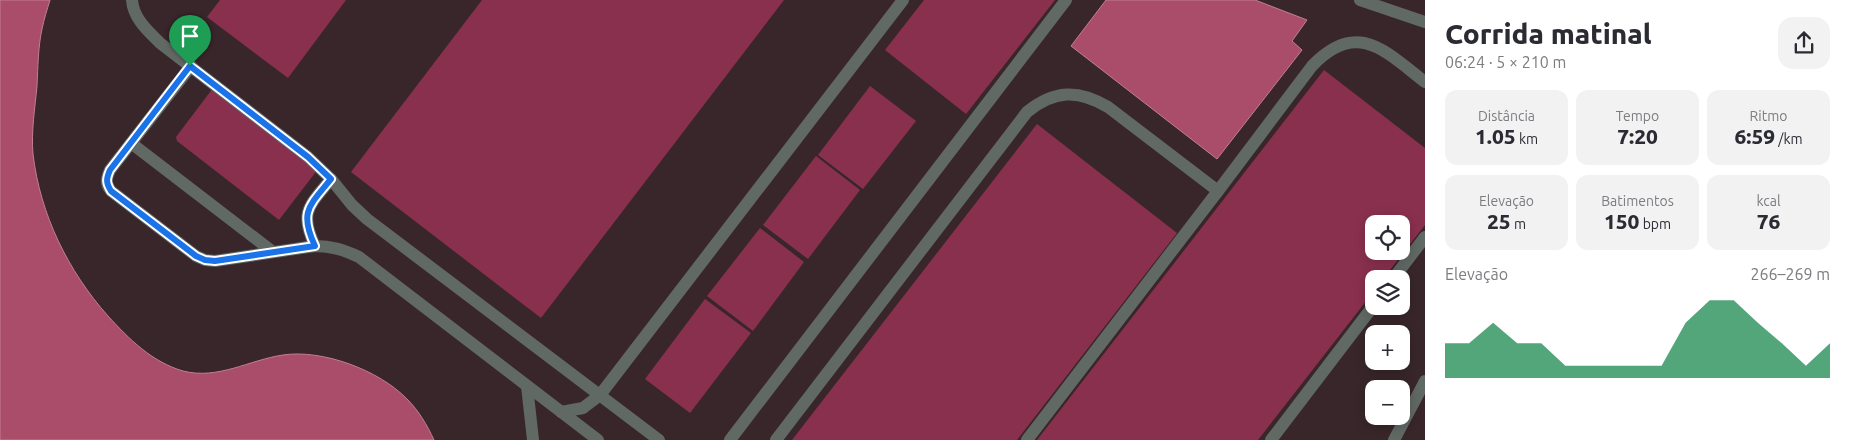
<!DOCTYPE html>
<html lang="pt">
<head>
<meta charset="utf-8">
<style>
	:root { --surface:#fff; --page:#f2f2f3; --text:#2b2b33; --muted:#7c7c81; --accent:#0b8043 }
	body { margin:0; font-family:Ubuntu,sans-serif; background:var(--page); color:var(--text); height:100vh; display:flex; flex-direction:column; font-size:19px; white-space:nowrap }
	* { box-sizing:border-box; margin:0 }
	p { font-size:16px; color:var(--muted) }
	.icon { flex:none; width:28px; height:28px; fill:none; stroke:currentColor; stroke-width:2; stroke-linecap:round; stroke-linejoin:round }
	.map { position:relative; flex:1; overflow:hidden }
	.sheet { display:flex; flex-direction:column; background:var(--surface); width:425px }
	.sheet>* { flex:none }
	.tools { position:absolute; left:1365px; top:215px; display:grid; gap:10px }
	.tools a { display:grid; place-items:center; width:45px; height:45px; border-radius:10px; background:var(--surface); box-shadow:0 2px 12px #0003; font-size:25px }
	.pin { position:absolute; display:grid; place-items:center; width:42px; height:42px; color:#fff; margin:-51px -21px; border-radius:50% 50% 50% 0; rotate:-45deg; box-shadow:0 0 5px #0007 }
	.pin .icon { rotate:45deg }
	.round { display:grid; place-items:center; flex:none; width:52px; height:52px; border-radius:15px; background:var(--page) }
	.summary { display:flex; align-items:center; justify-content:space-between; height:85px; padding:0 20px }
	h1 { font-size:28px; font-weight:800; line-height:38px }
	.figures { display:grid; grid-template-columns:repeat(3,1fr); gap:8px; height:85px; padding:5px 20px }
	.figures div { display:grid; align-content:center; border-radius:12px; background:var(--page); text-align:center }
	.figures b { font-size:21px; font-weight:800 }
	.figures small { font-size:14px; font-weight:400 }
	.figures p { font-size:14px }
	.chart { height:140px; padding:10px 20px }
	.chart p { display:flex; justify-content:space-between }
	.chart svg { width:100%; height:90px; margin-top:5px; fill:var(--accent); opacity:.7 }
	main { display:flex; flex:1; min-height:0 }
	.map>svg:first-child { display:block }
</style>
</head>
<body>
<main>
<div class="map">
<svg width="1425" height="440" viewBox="0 0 1425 440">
	<rect width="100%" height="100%" fill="#38262a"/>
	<g fill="#aa4d6a" stroke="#c37e93">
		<path d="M0,0h50c-3,10 -6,19 -8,29 -4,18 -4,38 -5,57 -2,22 -6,45 -4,68 7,60 35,117 75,162 21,23 44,46 75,55 35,9 66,-11 100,-16 39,-6 96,15 124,44 12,12 20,26 27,41h-434z"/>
		<path d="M1106,0h149l52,20 -15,21 10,9 -85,109 -146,-113z"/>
	</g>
	<g fill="#8a304f" fill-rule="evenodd">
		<path d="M220,0h126l-58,78 -81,-61z"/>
		<path d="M482,0h302l-243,318 -190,-146z"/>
		<path d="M924,0h131l-89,114 -81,-64z"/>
		<path d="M1324,70l101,78v77l-42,54h-9v12l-116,149h-221zM1374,224h27v27h-27z"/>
		<path d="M870,86l46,35 -53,68 -45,-34z"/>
		<path d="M213,88l105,81 -39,51 -102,-79 -1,-4z"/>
		<path d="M1037,124l140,109 -160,207h-225z"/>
		<path d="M816,156l44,34 -52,69 -45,-34z"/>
		<path d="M760,228l44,34 -51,69 -46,-35z"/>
		<path d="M705,299l46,34 -61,80 -45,-34z"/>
	</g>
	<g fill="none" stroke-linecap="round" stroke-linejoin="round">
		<g stroke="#616965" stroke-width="12">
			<path d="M132,0c1,18 16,31 28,43l148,114 23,22 21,26 15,14 292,221"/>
			<path d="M1360,0l65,22"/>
			<path d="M191,66l-81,104c-4,9 -5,13 1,21l85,65 9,4 10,1 100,-15c17,0 29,4 44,11l239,183"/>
			<path d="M131,143l142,109"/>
			<path d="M315,246c-16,-34 -6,-40 16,-67"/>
			<path d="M1393,279l32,-42"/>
			<path d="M527,386l6,54"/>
			<path d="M561,412l22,-4 17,-13 303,-395"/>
			<path d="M730,440l336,-440"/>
			<path d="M776,440l251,-328c27,-22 51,-23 81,-5l110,84"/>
			<path d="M1027,440l191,-249 94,-125c45,-47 73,-15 113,16"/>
			<path d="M1271,440l103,-135"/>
			<path d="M1394,440l31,-59"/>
		</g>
	</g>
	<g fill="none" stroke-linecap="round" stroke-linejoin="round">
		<defs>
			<path id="route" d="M190,66l118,91 23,22c-22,27 -32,33 -16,67l-100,15 -10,-1 -9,-4 -85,-65c-5,-8 -5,-12 -1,-21z"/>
		</defs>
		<use href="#route" stroke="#fff" stroke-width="10"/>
		<use href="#route" stroke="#1a73e8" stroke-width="6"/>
	</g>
</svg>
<div class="tools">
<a><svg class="icon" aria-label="locate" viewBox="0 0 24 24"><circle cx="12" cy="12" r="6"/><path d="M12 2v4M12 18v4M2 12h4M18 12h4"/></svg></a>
<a><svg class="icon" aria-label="layers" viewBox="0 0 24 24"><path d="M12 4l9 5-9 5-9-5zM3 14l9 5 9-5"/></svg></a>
<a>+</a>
<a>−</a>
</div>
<div class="pin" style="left:190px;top:66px;background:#1e9e55"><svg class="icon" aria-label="arrive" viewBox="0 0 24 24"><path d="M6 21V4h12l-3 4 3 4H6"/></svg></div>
</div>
<section class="sheet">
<div class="summary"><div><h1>Corrida matinal</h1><p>06:24 · 5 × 210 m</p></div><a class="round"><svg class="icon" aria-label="share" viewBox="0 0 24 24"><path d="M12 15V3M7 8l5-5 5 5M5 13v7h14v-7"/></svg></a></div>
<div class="figures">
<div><p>Distância</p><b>1.05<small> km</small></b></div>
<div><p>Tempo</p><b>7:20</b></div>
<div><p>Ritmo</p><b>6:59<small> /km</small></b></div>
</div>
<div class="figures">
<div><p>Elevação</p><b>25<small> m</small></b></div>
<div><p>Batimentos</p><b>150<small> bpm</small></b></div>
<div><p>kcal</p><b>76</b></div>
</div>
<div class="chart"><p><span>Elevação</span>266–269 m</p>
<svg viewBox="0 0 160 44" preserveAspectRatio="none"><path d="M0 44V27L10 27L20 17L30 27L40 27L50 38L60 38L70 38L80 38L90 38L100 17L110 6L120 6L130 17L140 27L150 38L160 27V44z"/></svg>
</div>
</section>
</main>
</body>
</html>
